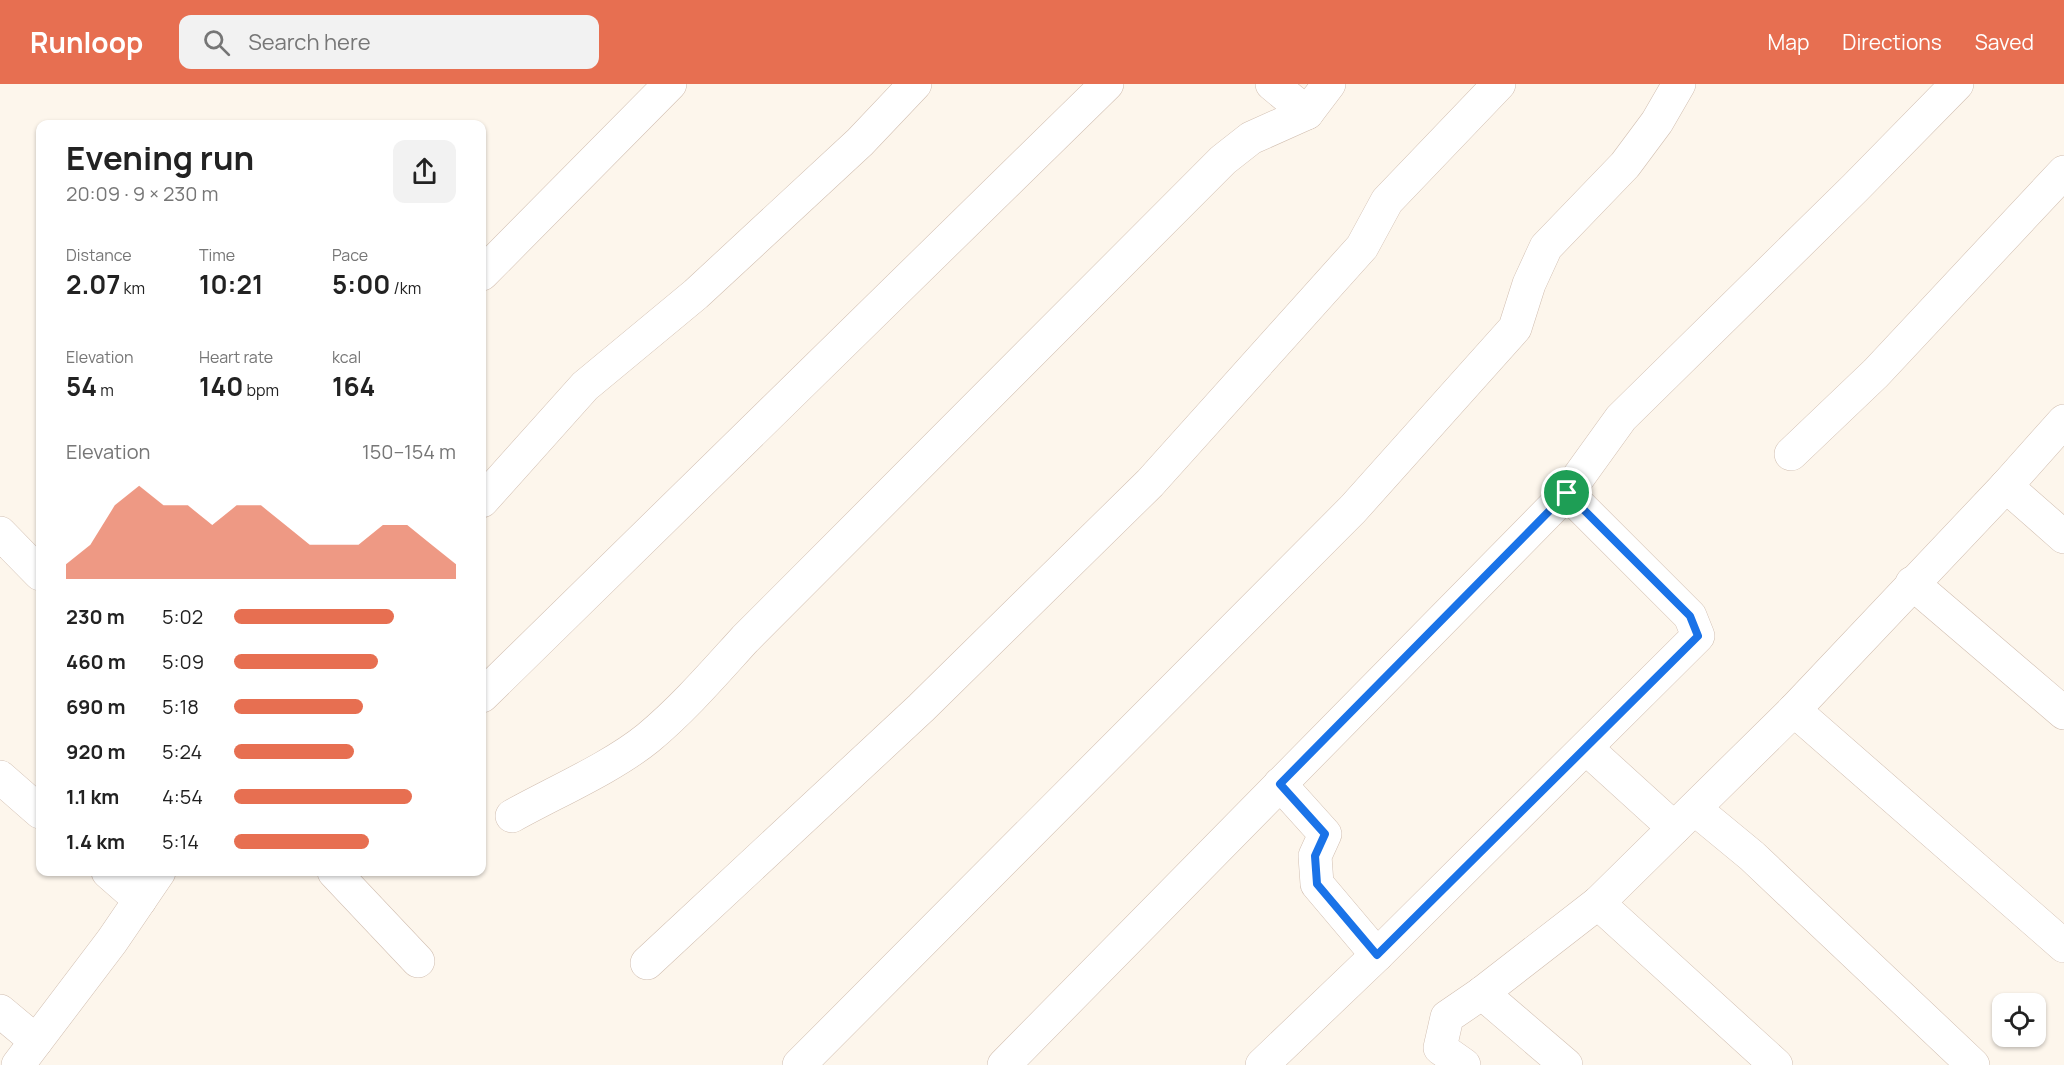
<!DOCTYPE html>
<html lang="en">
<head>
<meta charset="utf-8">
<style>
	:root { --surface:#fff; --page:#f2f2f2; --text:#222; --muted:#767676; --accent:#e76f51 }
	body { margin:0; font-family:Manrope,sans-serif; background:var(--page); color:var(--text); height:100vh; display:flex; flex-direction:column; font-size:22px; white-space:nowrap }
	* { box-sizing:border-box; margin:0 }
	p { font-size:20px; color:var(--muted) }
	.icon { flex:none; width:33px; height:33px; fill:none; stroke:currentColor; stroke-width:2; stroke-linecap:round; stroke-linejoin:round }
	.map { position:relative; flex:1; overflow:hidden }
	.drawer { position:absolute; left:36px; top:36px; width:450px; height:756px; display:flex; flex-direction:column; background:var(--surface); border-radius:12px; box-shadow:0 2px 4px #0004 }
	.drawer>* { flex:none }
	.fabs { position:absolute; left:1992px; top:909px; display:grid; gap:12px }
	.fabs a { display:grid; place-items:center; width:54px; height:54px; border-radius:12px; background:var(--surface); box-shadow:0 2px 4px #0004; font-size:30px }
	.pin { position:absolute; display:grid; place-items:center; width:51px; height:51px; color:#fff; margin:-26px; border:3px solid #fff; border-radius:50%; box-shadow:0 2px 6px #0007 }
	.round { display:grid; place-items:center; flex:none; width:63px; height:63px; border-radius:12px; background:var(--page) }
	.overview { display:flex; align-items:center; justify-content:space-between; height:102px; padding:0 30px }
	h1 { font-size:33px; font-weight:700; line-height:45px }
	.metrics { display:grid; grid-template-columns:repeat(3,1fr); gap:9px; height:102px; padding:6px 30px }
	.metrics div { display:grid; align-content:center }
	.metrics b { font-size:26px; font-weight:700 }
	.metrics small { font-size:16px; font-weight:400 }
	.metrics p { font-size:16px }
	.chart { height:168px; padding:12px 30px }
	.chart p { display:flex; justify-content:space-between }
	.chart svg { width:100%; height:108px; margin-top:6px; fill:var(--accent); opacity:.7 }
	ul { padding:0 30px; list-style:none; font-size:20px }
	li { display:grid; grid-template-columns:96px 72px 1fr; align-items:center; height:45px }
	li i { height:15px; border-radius:8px; background:var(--accent) }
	header { display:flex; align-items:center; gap:36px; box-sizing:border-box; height:84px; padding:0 30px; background:var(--accent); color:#fff }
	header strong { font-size:28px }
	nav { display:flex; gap:33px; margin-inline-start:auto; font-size:21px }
	.search { width:420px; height:54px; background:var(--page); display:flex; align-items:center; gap:15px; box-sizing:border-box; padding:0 21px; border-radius:12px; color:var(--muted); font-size:22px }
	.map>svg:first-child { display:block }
</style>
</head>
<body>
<header>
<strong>Runloop</strong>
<div class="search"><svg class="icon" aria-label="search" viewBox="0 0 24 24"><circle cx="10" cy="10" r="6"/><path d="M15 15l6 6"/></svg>Search here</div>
<nav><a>Map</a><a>Directions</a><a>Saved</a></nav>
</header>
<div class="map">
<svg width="2064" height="981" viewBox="0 0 2064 981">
	<rect width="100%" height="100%" fill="#fdf6ec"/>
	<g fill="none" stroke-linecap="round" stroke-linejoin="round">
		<defs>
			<g id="minor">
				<path d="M1272,0l35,29 22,-29"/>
				<path d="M482,190l188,-190"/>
				<path d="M1791,370l85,-81 188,-201"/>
				<path d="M2006,402l58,51"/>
				<path d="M482,417l103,-115 111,-92 164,-152 55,-58"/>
				<path d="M0,449l40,41"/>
				<path d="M1912,499l152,130"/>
				<path d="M482,612l625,-612"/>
				<path d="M1794,626l270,236"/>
				<path d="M1586,664l88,80"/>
				<path d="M0,693l40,35"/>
				<path d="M1280,700l45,50 -10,22 2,28 60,71"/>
				<path d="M1695,725l57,47 221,209"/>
				<path d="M512,732c43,-24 99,-48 136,-78 36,-30 66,-65 97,-99l478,-479 28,-22 56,-25"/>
				<path d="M108,788l32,28"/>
				<path d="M334,788l84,89"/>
				<path d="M1598,819l178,162"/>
				<path d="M647,879l274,-255 229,-225 212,-236 25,-46 112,-117"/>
				<path d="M1482,909l84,72"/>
				<path d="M0,927l36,30"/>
				<path d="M18,981l94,-124 47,-69"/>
				<path d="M799,981l554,-556 162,-181 14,-44 17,-37 79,-82 32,-43 22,-38"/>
				<path d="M1004,981l563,-572 54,-75 234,-230 102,-104"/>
				<path d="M1262,981l115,-110 321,-319 -8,-20 -123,-123"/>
				<path d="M1464,981l-24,-17 7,-31 35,-24 116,-90 196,-193 212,-224 58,-65"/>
			</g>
		</defs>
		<use href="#minor" stroke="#d1beb0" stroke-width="34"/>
		<use href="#minor" stroke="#fff" stroke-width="33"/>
	</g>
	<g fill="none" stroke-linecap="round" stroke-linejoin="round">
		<defs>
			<path id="route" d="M1567,409l123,123 8,20 -321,319 -60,-71 -2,-28 10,-22 -45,-50z"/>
		</defs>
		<use href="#route" stroke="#fff" stroke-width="12"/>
		<use href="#route" stroke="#1a73e8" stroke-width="8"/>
	</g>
</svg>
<div class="fabs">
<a><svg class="icon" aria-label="locate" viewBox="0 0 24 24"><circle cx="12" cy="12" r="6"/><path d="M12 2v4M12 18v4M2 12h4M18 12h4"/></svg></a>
</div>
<div class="pin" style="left:1567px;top:409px;background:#1e9e55"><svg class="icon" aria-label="arrive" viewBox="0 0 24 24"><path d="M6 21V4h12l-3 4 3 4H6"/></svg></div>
<section class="drawer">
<div class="overview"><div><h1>Evening run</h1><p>20:09 · 9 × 230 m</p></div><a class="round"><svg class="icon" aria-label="share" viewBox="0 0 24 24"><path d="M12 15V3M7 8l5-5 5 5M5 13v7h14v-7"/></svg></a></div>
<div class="metrics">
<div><p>Distance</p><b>2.07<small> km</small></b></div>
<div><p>Time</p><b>10:21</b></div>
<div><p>Pace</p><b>5:00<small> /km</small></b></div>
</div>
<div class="metrics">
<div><p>Elevation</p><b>54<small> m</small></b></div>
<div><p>Heart rate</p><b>140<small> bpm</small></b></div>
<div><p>kcal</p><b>164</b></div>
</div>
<div class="chart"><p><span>Elevation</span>150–154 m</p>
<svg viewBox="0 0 160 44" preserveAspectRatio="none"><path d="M0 44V38L10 30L20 14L30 6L40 14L50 14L60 22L70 14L80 14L90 22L100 30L110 30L120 30L130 22L140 22L150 30L160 38V44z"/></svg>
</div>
<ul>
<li><b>230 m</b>5:02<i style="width:72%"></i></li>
<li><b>460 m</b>5:09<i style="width:65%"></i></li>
<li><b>690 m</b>5:18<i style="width:58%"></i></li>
<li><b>920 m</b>5:24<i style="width:54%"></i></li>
<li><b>1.1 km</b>4:54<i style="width:80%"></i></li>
<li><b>1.4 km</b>5:14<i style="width:61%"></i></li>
</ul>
</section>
</div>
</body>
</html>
